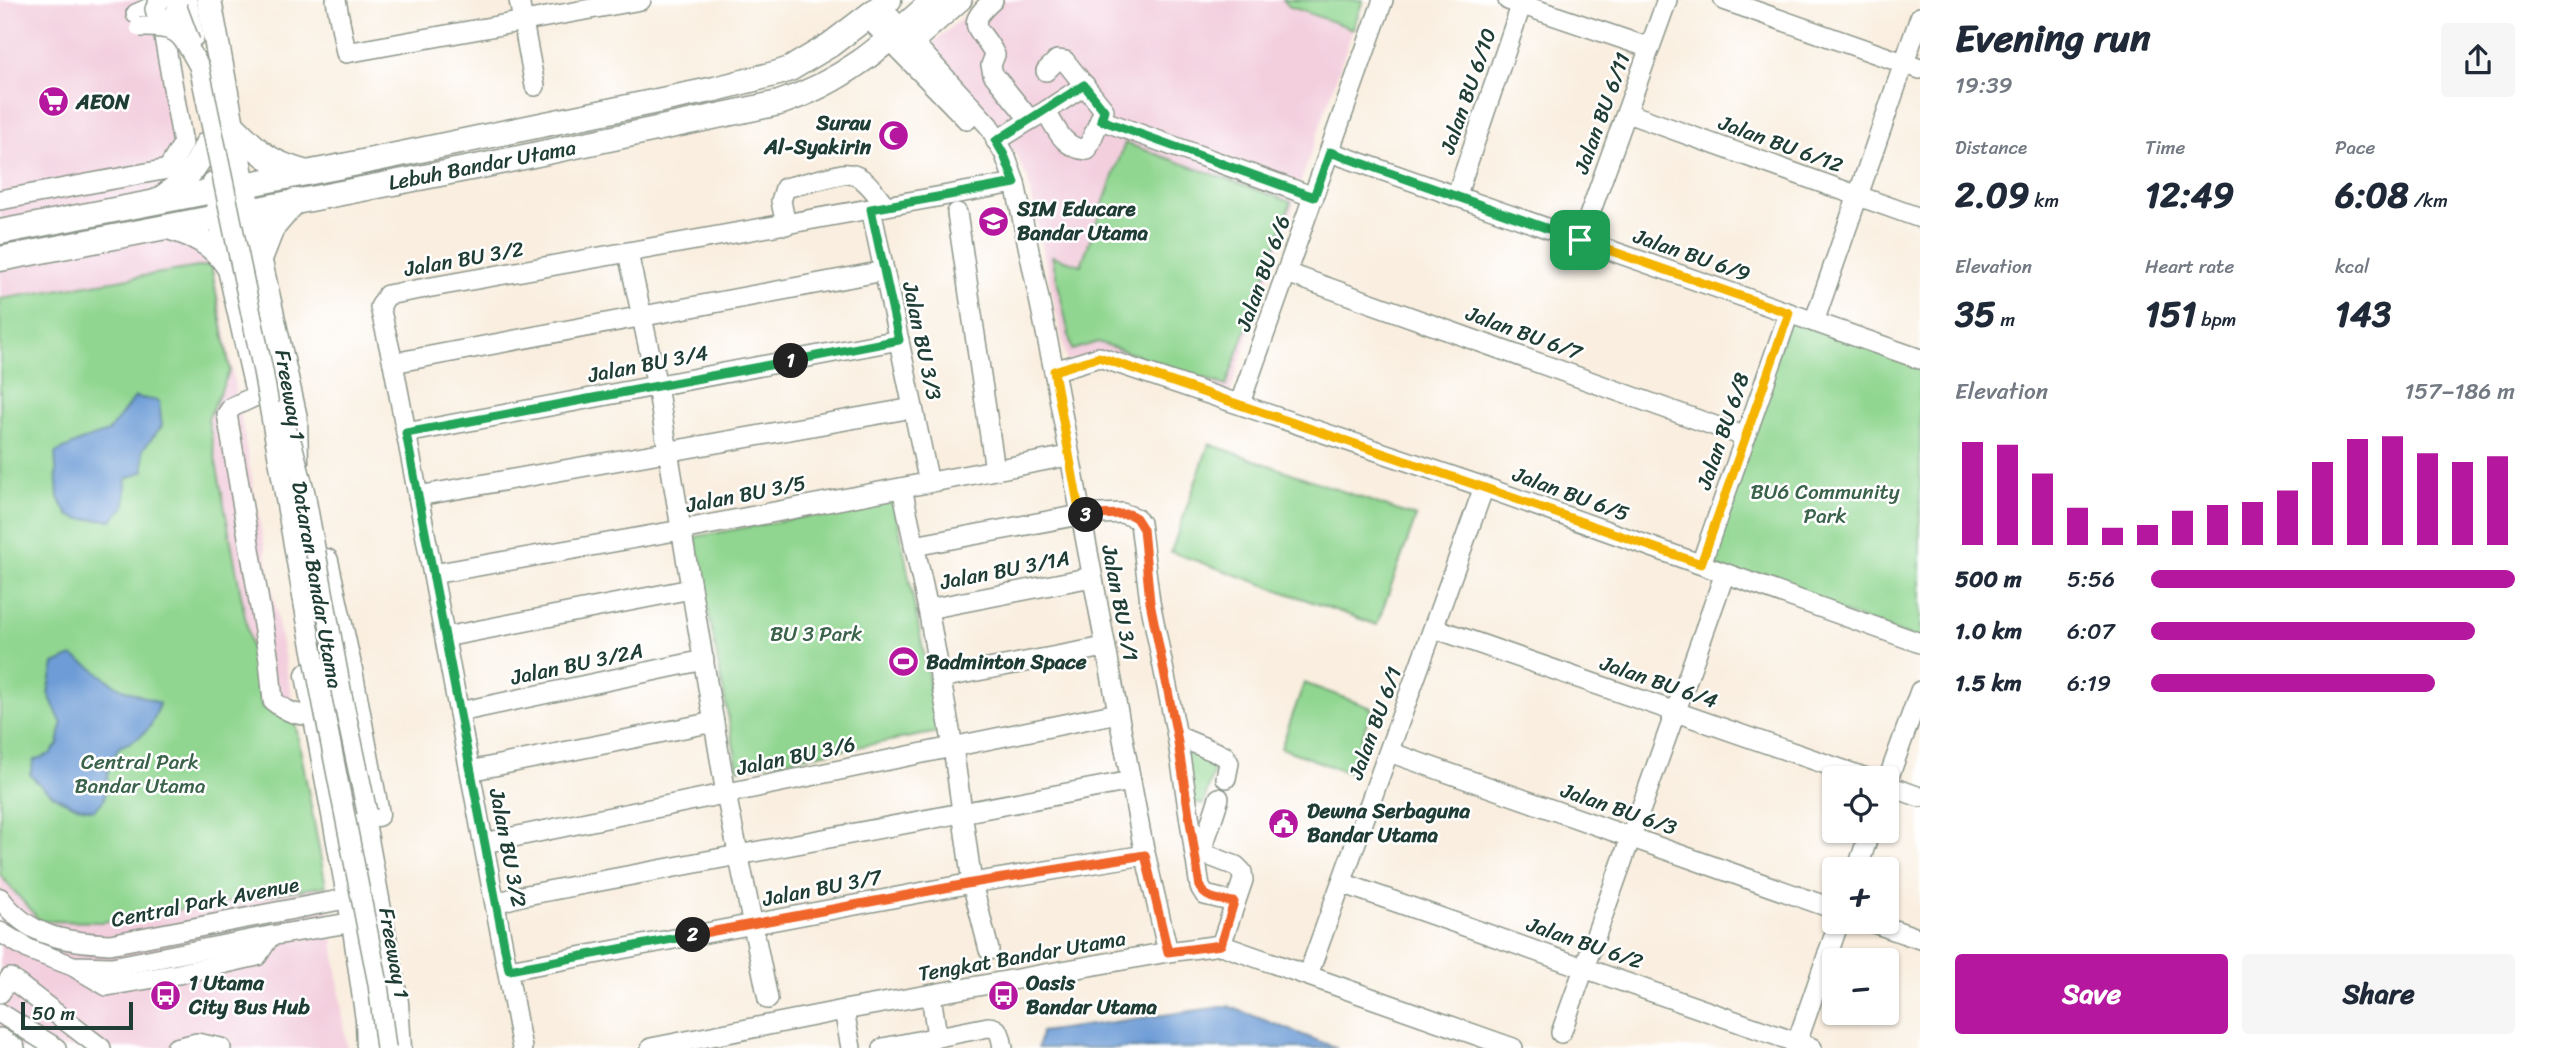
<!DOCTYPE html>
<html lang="en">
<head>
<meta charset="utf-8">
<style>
	:root { --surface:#fff; --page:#f6f6f7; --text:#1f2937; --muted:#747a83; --accent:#b5179e }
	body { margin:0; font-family:Sriracha,sans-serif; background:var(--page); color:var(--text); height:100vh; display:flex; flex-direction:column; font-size:26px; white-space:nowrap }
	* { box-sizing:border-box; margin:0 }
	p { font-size:23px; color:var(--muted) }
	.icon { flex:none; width:38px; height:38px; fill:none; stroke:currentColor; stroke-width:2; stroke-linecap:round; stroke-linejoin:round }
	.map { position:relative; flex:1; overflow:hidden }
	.panel { display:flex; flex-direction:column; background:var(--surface); width:630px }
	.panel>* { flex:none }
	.tools { position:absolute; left:1822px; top:766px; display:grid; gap:14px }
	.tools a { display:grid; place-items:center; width:77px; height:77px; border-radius:7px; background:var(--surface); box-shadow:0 2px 5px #0004; font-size:35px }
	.scale { position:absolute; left:21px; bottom:18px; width:112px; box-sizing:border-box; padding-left:7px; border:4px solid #1f3d34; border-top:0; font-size:19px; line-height:24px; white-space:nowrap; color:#1f3d34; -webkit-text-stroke:5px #fff; paint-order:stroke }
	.pin { position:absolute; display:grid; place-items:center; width:60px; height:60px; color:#fff; margin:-30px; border-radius:14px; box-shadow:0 4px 10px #0006 }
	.km { position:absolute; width:35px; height:35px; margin:-18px; border-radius:50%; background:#222; color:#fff; font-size:19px; line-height:35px; text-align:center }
	.round { display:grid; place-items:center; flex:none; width:74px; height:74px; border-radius:7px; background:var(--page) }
	.overview { display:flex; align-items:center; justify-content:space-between; height:119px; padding:0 35px }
	h1 { font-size:38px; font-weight:700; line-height:52px }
	.figures { display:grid; grid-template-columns:repeat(3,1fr); gap:10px; height:119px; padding:7px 35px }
	.figures div { display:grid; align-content:center }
	.figures b { font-size:35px; font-weight:700 }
	.figures small { font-size:19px; font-weight:400 }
	.figures p { font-size:19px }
	.chart { height:196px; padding:14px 35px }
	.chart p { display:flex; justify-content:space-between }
	.chart svg { width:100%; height:126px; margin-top:7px; stroke:var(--accent); stroke-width:6 }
	.action { display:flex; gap:14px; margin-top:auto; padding:14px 35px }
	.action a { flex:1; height:80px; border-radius:7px; background:var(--accent); color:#fff; font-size:28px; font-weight:700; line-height:80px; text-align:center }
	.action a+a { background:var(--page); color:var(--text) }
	ul { padding:0 35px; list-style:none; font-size:23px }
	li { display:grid; grid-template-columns:112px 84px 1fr; align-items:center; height:52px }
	li i { height:18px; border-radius:9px; background:var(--accent) }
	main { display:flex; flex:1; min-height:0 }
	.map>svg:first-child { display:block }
</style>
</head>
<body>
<main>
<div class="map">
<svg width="1920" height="1048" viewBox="0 0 1920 1048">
	<rect width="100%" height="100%" fill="#fff"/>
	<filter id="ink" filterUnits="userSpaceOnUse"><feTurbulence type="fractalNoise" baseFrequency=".0143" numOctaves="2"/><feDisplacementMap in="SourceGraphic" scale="14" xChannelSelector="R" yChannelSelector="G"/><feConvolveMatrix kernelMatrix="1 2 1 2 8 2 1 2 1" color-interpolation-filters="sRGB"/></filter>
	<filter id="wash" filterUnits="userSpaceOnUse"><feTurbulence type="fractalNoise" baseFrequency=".00686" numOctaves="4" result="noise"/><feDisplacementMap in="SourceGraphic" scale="28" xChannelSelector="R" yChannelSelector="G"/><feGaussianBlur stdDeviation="1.57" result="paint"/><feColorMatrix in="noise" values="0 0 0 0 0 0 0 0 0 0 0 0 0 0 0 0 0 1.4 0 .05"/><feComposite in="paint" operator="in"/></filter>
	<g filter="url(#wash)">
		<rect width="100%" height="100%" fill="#f9eedf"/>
		<g fill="#f3cfde">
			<path d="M0,0h165l161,886 21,162h-347z"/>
			<path d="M983,0h300l5,6 65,23 -124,365 -130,-42 -32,9 -39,-181 -13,-27 -88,-105z"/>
		</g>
		<g fill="#90d690" stroke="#588a62" stroke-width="2">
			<path d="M1283,0h80l-10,29 -65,-23z"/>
			<path d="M1125,143l166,59 -65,184 -128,-44 -26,8 -20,-94 29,9z"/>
			<path d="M211,265l19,105 -22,49 54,288 33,14 31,165 -224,36 -62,-1 -40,-46v-576z"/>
			<path d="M1790,316l130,46v278l-216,-77z"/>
			<path d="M1209,444l207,73 -39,108 -206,-73z"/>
			<path d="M894,500l45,232 -201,37 -44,-232z"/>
			<path d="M1304,683l68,25 -23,65 -68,-25z"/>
			<path d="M1180,749l37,11 -14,45 -18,-8z"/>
		</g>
		<g fill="#6d9cd6" stroke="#466c85" stroke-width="2">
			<path d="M135,397l24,4 3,25 -19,23 1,22 -18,8 -1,27 -13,14 -32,-1 -11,-3 -11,-18 -3,-45 26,-12 27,-9z"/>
			<path d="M72,656l16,9 30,22 41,16c-5,25 -16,35 -40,44l-10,20 -5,33 -10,10c-27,-4 -47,-15 -64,-36l4,-14 16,-6 8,-10 4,-20 -14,-31 6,-29z"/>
			<path d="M1228,1006l109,42h-299l3,-16z"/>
		</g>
	</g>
	<g filter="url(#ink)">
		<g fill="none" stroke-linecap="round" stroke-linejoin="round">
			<defs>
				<g id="minor">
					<path d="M187,0l7,37"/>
					<path d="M336,0l10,53 295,-53"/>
					<path d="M519,0l16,86"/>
					<path d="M993,0c-31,28 -12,26 2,55l-4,10 2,9 37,46 16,-9c10,18 18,38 41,39l17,-40 -39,-49 -8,-1 -11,11"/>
					<path d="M1508,0l142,48"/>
					<path d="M1724,0l196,69"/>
					<path d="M881,7l108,119 16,29 10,28 39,188 88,469 26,112"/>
					<path d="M136,14l20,-9"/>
					<path d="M868,18l99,102"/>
					<path d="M913,43l49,-43"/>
					<path d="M1046,111l39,-26"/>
					<path d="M1627,113l293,105"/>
					<path d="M1101,120l213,77"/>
					<path d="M996,141l34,-21"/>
					<path d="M1330,152l590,207"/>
					<path d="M1456,197l67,-197"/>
					<path d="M0,200l168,-31 15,-25 -23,-130"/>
					<path d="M871,209l58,274"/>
					<path d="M957,213l38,257"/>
					<path d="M786,225l-5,-24 4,-13 57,-14c22,-2 31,17 44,32"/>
					<path d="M1580,241l87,-241"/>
					<path d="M628,253l29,133 69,408 42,205"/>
					<path d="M1287,273l459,164"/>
					<path d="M1814,322l106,-305"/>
					<path d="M393,363l491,-92"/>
					<path d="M1054,371l45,-14 385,130 436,156"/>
					<path d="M258,395l-26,12 -5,7 42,246 4,41c14,11 24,15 42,14"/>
					<path d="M1240,403l143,-403"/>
					<path d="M406,433l493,-93"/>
					<path d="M902,488l26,121 25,138 19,136 17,67"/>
					<path d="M418,496l495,-88"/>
					<path d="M914,546l166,-31 42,-2 14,5 4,5 10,79 27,134 23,151 5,8 29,7"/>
					<path d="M1701,564l88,-251"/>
					<path d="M433,574l248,-44 387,-74"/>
					<path d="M928,609l164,-32"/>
					<path d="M1434,628l435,151"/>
					<path d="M445,637l246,-48"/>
					<path d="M940,678l165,-31"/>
					<path d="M459,712l245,-52"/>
					<path d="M1177,736l48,20 4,7 -3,15"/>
					<path d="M1389,752l445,157"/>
					<path d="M479,769l235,-47"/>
					<path d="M1886,785l34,-94"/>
					<path d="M1886,785l34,12"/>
					<path d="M484,843l634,-130"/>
					<path d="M1194,850l42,16 6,6 1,8 -22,65"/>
					<path d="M1201,853l18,-55"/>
					<path d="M1857,870l13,-39"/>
					<path d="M1342,883l470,165"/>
					<path d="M0,898c29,39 65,44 110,46l251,-48"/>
					<path d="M496,903l25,-7 610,-115"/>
					<path d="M1871,922l49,17"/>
					<path d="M0,932l30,18 43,16 39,1 158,-31 97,-16"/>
					<path d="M76,968l31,18 71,-12 79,-18 13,-20"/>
					<path d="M509,970l463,-87 173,-28"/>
					<path d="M1308,975l176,-488"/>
					<path d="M0,993l10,-15 91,70"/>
					<path d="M931,995l6,41"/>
					<path d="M844,1010l7,38"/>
					<path d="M0,1013l56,35"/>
					<path d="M1561,1033l164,-460"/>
					<path d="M0,1038l15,10"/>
					<path d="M176,1048l21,-5 24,5"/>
					<path d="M522,1048l-129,-685 -13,-56 7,-12 628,-112"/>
					<path d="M651,1048l193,-38 324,-58 53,-7 292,103"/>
					<path d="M883,1048l105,-21c13,0 13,11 15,21"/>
					<path d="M1795,1048l44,-126"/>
				</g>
				<g id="major">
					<path d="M209,0l34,186 52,232 1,44"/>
					<path d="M232,125c28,28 35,37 75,48"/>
					<path d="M215,183l15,86 26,115"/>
					<path d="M159,200c23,-15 38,-32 48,-56"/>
					<path d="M168,227c27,8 45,16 61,40"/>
					<path d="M0,232l353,-68 362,-75 63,-16 12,-4 40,-24 59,-45"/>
					<path d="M0,259l481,-93 298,-63c65,-21 105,-58 155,-103"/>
					<path d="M260,259l12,-31 23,-27"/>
					<path d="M326,561l24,109 27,144"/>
					<path d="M308,675l46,247 14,98 1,28"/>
					<path d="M357,790l39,213 3,45"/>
				</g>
			</defs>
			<use href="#minor" stroke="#8c968a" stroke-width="22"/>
			<use href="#major" stroke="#8c968a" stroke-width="27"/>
			<use href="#minor" stroke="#fff" stroke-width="19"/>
			<use href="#major" stroke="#fff" stroke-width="24"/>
			<defs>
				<g id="minor-bridge">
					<path d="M160,0l-5,9 2,7 10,4 8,-6"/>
					<path d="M177,7l13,35"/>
					<path d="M140,27c40,-1 40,6 59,39l64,305 46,262 69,351 8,64"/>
					<path d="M277,412l15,32 13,49 37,202 25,117"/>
				</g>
			</defs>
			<use href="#minor-bridge" stroke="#8c968a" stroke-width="22" stroke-linecap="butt"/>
			<use href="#minor-bridge" stroke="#fff" stroke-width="19"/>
		</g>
	</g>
	<g fill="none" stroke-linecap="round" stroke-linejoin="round" filter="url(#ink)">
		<defs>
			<path id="split-1" d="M791,361l108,-21 -28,-131 144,-26 -11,-28 -8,-14 88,-56 20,25 -3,10 213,77 16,-45 250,88"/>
			<path id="split-2" d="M693,935l-184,35 -103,-537 385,-72"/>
			<path id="split-3" d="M693,935l279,-52 173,-28 23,97 53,-7 13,-43c-12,-2 -29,-2 -34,-15l-23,-151 -27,-134 -7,-73 -7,-11 -7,-4 -43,1"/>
			<path id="split-4" d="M1086,515h-6l-26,-144 45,-14 386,131 216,76 88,-251 -209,-73"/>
		</defs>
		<use href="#split-1" stroke="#fff" stroke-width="14"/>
		<use href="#split-2" stroke="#fff" stroke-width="14"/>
		<use href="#split-3" stroke="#fff" stroke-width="14"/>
		<use href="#split-4" stroke="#fff" stroke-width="14"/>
		<use href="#split-1" stroke="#22a559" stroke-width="9"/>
		<use href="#split-2" stroke="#22a559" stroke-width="9"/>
		<use href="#split-3" stroke="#f0652b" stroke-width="9"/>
		<use href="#split-4" stroke="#f5b400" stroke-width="9"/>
	</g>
	<defs>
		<symbol id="supermarket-disc" viewBox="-11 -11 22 22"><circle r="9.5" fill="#b5179e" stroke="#fff"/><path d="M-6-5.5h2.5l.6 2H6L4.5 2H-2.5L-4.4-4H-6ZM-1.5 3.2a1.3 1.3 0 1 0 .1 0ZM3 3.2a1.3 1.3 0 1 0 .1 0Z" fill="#fff"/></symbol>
		<symbol id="mosque-disc" viewBox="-11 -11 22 22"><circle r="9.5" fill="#b5179e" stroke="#fff"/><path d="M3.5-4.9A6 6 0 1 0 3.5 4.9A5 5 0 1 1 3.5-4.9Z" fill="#fff"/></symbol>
		<symbol id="school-disc" viewBox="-11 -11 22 22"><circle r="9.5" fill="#b5179e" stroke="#fff"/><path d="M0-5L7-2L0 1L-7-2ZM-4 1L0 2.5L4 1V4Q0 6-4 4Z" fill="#fff"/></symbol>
		<symbol id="stadium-disc" viewBox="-11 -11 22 22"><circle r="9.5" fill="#b5179e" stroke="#fff"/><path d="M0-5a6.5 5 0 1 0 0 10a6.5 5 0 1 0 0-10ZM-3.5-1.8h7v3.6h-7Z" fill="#fff"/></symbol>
		<symbol id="civic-disc" viewBox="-11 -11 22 22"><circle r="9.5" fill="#b5179e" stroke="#fff"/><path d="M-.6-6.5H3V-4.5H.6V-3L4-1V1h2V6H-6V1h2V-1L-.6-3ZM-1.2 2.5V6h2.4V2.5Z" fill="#fff"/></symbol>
		<symbol id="bus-disc" viewBox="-11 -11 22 22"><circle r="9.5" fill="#b5179e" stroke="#fff"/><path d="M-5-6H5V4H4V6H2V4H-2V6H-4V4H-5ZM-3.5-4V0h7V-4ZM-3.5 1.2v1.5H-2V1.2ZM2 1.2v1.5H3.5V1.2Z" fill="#fff"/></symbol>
	</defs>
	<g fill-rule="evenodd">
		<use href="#supermarket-disc" x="36" y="84" width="35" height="35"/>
		<use href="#mosque-disc" x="876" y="118" width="35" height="35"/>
		<use href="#school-disc" x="976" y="204" width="35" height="35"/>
		<use href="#stadium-disc" x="886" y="644" width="35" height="35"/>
		<use href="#civic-disc" x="1266" y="806" width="35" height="35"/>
		<use href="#bus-disc" x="148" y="978" width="35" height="35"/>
		<use href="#bus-disc" x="986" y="978" width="35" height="35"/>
	</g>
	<g text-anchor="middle" stroke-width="5" stroke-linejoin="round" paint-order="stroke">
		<g font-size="21" fill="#1f3d34" stroke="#fff">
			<text transform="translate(1468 91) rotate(-71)" y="7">Jalan BU 6/10</text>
			<text transform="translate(1602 113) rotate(-70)" y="7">Jalan BU 6/11</text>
			<text transform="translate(1781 144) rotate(20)" y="7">Jalan BU 6/12</text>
			<text transform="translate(482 165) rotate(-11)" y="7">Lebuh Bandar Utama</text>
			<text transform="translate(1692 255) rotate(19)" y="7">Jalan BU 6/9</text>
			<text transform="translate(464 259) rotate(-10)" y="7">Jalan BU 3/2</text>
			<text transform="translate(1263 273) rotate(-70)" y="7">Jalan BU 6/6</text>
			<text transform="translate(1524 333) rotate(20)" y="7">Jalan BU 6/7</text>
			<text transform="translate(922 341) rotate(78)" y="7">Jalan BU 3/3</text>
			<text transform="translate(648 364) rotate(-11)" y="7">Jalan BU 3/4</text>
			<text transform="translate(290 395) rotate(80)" y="7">Freeway 1</text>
			<text transform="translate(1723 431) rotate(-71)" y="7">Jalan BU 6/8</text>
			<text transform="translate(746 494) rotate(-11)" y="7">Jalan BU 3/5</text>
			<text transform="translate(1571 494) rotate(20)" y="7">Jalan BU 6/5</text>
			<text transform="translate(1005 570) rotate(-11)" y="7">Jalan BU 3/1A</text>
			<text transform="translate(317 585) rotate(80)" y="7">Dataran Bandar Utama</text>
			<text transform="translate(1120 603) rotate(79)" y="7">Jalan BU 3/1</text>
			<text transform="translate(577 664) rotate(-12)" y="7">Jalan BU 3/2A</text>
			<text transform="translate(1659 682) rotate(19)" y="7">Jalan BU 6/4</text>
			<text transform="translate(1375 723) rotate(-70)" y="7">Jalan BU 6/1</text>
			<text transform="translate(796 756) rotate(-12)" y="7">Jalan BU 3/6</text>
			<text transform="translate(1619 809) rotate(19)" y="7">Jalan BU 6/3</text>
			<text transform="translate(508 848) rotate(79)" y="7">Jalan BU 3/2</text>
			<text transform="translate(822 888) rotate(-11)" y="7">Jalan BU 3/7</text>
			<text transform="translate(205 902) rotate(-11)" y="7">Central Park Avenue</text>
			<text transform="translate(1585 943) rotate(19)" y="7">Jalan BU 6/2</text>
			<text transform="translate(394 953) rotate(80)" y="7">Freeway 1</text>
			<text transform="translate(1022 956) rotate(-10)" y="7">Tengkat Bandar Utama</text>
		</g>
		<g font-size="21" font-weight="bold" fill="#1f3d34" stroke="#fff" text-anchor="start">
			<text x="76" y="109">AEON</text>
			<text x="871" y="130" text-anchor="end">Surau<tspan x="871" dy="24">Al-Syakirin</tspan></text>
			<text x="1017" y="216">SIM Educare<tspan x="1017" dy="24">Bandar Utama</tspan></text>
			<text x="926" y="669">Badminton Space</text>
			<text x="1307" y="818">Dewna Serbaguna<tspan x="1307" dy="24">Bandar Utama</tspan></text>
			<text x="189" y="990">1 Utama<tspan x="189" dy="24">City Bus Hub</tspan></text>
			<text x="1026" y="990">Oasis<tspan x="1026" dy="24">Bandar Utama</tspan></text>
		</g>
		<g font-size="21" fill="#3b634b" stroke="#fff">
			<text x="1825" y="499">BU6 Community<tspan x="1825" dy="24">Park</tspan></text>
			<text x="816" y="641">BU 3 Park</text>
			<text x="140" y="769">Central Park<tspan x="140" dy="24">Bandar Utama</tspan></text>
		</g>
	</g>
</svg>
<div class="tools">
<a><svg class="icon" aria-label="locate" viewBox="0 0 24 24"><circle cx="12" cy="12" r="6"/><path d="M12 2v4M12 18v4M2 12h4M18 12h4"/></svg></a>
<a>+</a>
<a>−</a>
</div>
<div class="scale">50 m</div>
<div class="pin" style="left:1580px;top:240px;background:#1e9e55"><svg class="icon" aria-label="arrive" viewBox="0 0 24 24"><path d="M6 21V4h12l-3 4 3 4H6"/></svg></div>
<b class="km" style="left:791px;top:361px">1</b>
<b class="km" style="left:693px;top:935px">2</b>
<b class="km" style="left:1086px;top:515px">3</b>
</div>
<section class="panel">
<div class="overview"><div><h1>Evening run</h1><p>19:39</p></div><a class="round"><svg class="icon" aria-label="share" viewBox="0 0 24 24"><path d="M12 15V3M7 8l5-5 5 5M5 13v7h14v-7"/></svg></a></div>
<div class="figures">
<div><p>Distance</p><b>2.09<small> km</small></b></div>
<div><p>Time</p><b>12:49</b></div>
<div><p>Pace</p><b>6:08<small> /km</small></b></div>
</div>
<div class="figures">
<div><p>Elevation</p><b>35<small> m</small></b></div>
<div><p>Heart rate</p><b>151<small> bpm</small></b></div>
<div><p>kcal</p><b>143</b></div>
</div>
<div class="chart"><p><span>Elevation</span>157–186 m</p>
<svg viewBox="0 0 160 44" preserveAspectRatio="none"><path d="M5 44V8M15 44V9M25 44V19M35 44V31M45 44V38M55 44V37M65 44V32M75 44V30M85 44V29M95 44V25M105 44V15M115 44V7M125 44V6M135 44V12M145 44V15M155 44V13"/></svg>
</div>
<ul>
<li><b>500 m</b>5:56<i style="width:100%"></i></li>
<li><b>1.0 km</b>6:07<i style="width:89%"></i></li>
<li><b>1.5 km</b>6:19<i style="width:78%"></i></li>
</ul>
<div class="action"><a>Save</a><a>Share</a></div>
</section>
</main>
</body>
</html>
